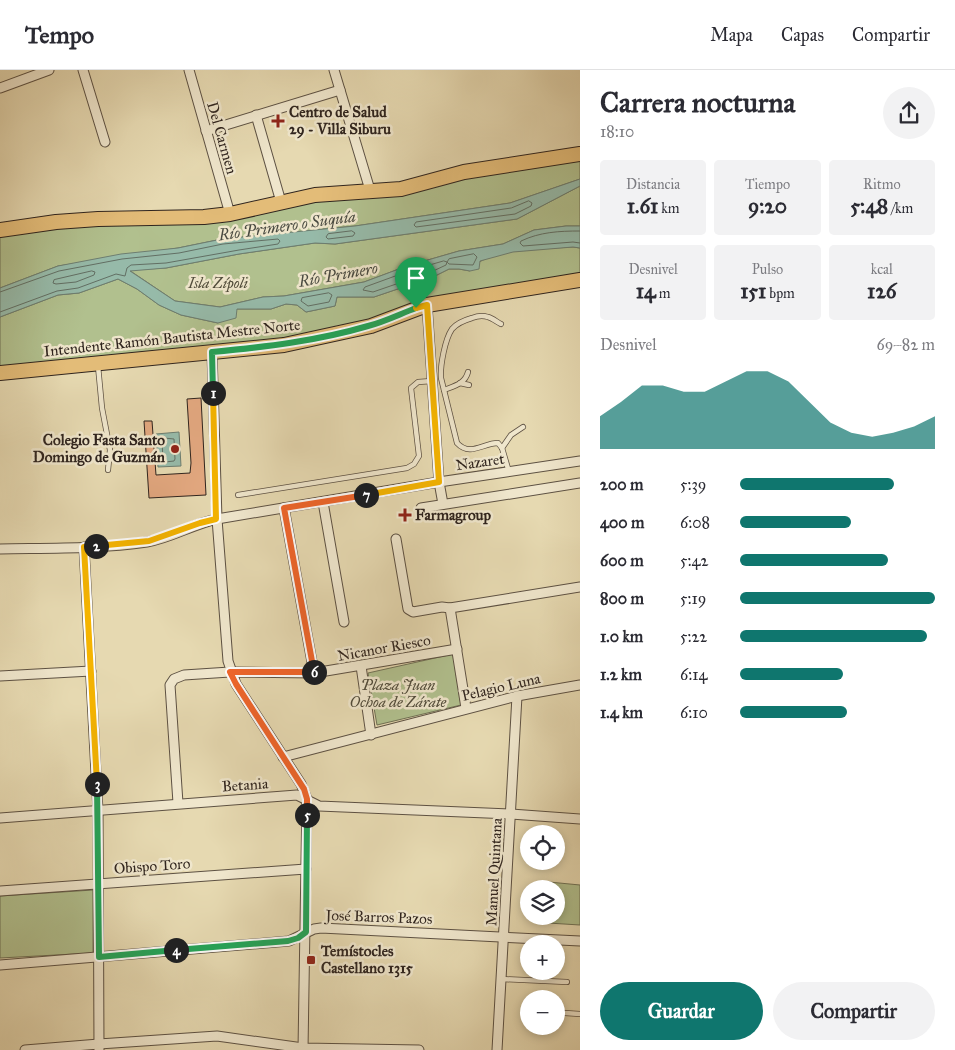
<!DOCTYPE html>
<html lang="es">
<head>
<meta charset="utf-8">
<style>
	:root { --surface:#fff; --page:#f2f2f3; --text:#2b2b33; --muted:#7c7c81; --line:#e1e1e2; --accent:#0f766e }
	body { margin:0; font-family:"IM FELL Great Primer",serif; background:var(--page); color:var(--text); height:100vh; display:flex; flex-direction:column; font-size:19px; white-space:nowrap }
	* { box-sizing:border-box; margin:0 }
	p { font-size:16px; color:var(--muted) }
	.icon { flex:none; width:28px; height:28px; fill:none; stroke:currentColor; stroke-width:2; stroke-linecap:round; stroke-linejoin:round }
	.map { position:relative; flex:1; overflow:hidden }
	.panel { display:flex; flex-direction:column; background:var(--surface); width:375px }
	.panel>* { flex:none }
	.controls { position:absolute; left:520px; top:755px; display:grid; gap:10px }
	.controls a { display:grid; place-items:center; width:45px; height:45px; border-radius:50%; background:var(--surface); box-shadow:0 2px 8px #0003; font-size:25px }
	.pin { position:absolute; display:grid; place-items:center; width:42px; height:42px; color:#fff; margin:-51px -21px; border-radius:50% 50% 50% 0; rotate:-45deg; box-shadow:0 0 5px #0007 }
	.pin .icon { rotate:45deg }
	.km { position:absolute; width:25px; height:25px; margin:-12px; border-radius:50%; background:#222; color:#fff; font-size:14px; line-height:25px; text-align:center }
	.round { display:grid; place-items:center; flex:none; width:52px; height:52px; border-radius:26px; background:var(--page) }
	.head { display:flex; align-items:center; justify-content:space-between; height:85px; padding:0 20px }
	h1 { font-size:28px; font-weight:700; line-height:38px }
	.stats { display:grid; grid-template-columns:repeat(3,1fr); gap:8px; height:85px; padding:5px 20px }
	.stats div { display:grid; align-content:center; border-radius:5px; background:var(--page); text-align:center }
	.stats b { font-size:21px; font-weight:700 }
	.stats small { font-size:14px; font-weight:400 }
	.stats p { font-size:14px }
	.chart { height:140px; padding:10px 20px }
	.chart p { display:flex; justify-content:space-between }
	.chart svg { width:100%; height:90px; margin-top:5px; fill:var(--accent); opacity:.7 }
	.cta { display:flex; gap:10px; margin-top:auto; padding:10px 20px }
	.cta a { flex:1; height:58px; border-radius:30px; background:var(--accent); color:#fff; font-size:20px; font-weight:700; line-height:58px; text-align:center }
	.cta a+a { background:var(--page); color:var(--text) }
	ul { padding:0 20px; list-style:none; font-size:16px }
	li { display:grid; grid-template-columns:80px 60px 1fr; align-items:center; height:38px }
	li i { height:12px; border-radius:6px; background:var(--accent) }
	header { display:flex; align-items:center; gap:30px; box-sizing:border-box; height:70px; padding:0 25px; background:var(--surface); border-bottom:1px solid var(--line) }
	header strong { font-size:24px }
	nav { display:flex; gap:28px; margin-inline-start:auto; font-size:18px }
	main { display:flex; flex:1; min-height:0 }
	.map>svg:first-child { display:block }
</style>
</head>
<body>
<header>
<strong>Tempo</strong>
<nav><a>Mapa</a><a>Capas</a><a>Compartir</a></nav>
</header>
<main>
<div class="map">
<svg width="580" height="980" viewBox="0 0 580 980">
	<rect width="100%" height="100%" fill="#e6d9b1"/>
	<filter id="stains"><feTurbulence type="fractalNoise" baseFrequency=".004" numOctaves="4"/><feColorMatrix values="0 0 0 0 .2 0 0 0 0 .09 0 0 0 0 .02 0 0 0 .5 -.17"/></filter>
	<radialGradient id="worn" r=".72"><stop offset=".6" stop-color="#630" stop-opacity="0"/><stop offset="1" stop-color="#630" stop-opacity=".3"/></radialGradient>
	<g fill="#b1c08e" stroke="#707256">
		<path d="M580,84v25l-70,24 -155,23 -133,13 -44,9 -120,18 -58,22v-58l140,-11 230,-29z"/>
		<path d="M580,116v40h-14l-32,4 -31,14 -44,7 -52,15 -43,16 -80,14 -21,1 -43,10 -45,-6 -46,-31 37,-2 73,-14 76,-11 20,1 182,-25z"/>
		<path d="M573,177l7,1v32l-143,23 -95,31 -342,39v-56l58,-22 21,-2 39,-14 19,10 22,16 22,10 37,8 18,-14h35l15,-5 11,1 9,7 29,-6 2,-9h37l59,-20 16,-8h10l11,2c3,-4 7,-8 11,-10 27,-14 63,-12 92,-14z"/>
		<path d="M453,584l8,51 -84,20 -9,-52z"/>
		<path d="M549,812l31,3v40l-32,-2v-7h8v-27h-7z"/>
		<path d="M93,820v63l-93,5v-62z"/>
	</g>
	<g fill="#96baa9" stroke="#6d7e71">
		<path d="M580,109v7l-63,33 -182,25 -20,-1 -76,11 -73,14 -36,3 45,30 45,6 43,-10 21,-1 80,-14 43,-16 52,-15 44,-7 31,-14 32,-4h14v22l-7,-1 -60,5 -33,9 -1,8 -9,2 -11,-2h-10l-16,8 -59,20h-37l-2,9 -29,6 -9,-7 -11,-1 -15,5h-34l-1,9 -18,5 -37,-8 -22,-10 -22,-16 -19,-10 -39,14 -21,2 -58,22v-29l58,-22 63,-12 57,-6 44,-9 133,-13 155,-23z"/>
		<path d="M179,362l2,34 -23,1 -2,-33z"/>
	</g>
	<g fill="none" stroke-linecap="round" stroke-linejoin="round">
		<g stroke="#626f64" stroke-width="1">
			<path d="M529,131l3,2 -1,3 -16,8 -99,13 -2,-2 2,-3 95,-14z"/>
			<path d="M352,161l3,2 -2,3 -25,3 -2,-2 2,-3z"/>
			<path d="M580,161c-21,0 -40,1 -59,10l-1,2 3,3 50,-4 7,1"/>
			<path d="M474,184l3,3 -4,8 -24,-1 -2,-2 2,-3z"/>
			<path d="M444,191l3,1 -1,3 -15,7 -58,20 -10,-2 2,-3 44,-16z"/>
			<path d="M92,201l3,1 -1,3 -18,7 -20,2 -3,-1 1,-3z"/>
			<path d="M0,222l59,-21 63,-12 57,-6 44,-9 55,-5 2,2 -2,3 -39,6 -73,13 -35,2 -4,3 -2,8 -9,-2 -38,14 -21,3 -57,21"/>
			<path d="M329,223l3,2 -3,7 -21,4 -7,-5 1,-3z"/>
			<path d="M164,368l10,1 1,20 -1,2 -9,1 -2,-2 -1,-19z"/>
		</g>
	</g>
	<path fill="#e3a880" stroke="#2f241e" d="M201,328l5,97 -57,3 -5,-77h8l4,54 34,-2 1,-10 -4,-64z"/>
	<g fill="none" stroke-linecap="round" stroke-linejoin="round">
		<defs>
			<g id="lane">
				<path d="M501,254c-4,-2 -9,-6 -13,-7 -6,-2 -11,-1 -16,1 -7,2 -15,5 -20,11 -7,10 -12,37 -11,49l16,65c13,14 26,0 41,0l4,5 7,24"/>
				<path d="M98,296l4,42 8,42 -2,20"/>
				<path d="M460,313l9,2"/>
				<path d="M444,320c10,-4 21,-6 24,-18"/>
				<path d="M502,378l9,-13 12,-8"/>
				<path d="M238,425l169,-27 7,-4 5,-8 -8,-68 7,-6 14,-1"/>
				<path d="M501,909l66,3"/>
				<path d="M565,943l15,1"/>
			</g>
			<g id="street">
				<path d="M83,0l22,72"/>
				<path d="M189,0l41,144"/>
				<path d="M334,0l36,120"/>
				<path d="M0,18l49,-18"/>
				<path d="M256,45l25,87"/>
				<path d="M206,61l134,-41"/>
				<path d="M427,235l12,177 4,22"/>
				<path d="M212,282l5,167 11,142 8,23 65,100 6,15 -4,251"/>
				<path d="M323,432l21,120"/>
				<path d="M284,438l30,165"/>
				<path d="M421,438l159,-25"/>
				<path d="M396,469l12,70 5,3 29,-5 8,1 130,-21"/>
				<path d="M84,477l14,264 1,239"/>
				<path d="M0,479c49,-1 99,0 147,-7 24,-4 46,-18 70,-23l222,-37 141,-21"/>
				<path d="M450,538l16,100"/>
				<path d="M361,596l10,69"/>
				<path d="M0,606l91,-5"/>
				<path d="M283,687l234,-61 63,-11"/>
				<path d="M178,733l-8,-118 4,-6 10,-4 46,-3 84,1 143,-24"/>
				<path d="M0,748l297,-23 22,11 192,8 69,5"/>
				<path d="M0,821l306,-22"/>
				<path d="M0,895l289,-24 25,-12 7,-1 259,13"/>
				<path d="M25,980l74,-6 118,-8 86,12 116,2"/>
				<path d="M497,980l20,-354"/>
			</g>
			<g id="primary">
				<path d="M0,160l56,-8 42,-3 106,-2 26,-3 85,-19 86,-6 63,-17 116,-18"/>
				<path d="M0,303l284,-28 87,-19 56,-21 153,-25"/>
			</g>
		</defs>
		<use href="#lane" stroke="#5d5143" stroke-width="6"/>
		<use href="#street" stroke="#5d5143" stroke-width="11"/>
		<use href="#primary" stroke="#2f241e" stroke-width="16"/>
		<use href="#lane" stroke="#efe6cc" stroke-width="4.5"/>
		<use href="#street" stroke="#efe6cc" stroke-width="9"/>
		<use href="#primary" stroke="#e3bc78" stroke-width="14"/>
	</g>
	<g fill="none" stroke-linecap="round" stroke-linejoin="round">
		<defs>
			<path id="split-1" d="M213,323l-1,-41c53,-5 105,-11 156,-26 16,-4 32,-12 48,-18"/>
			<path id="split-2" d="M96,476l53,-5 51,-18 16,-4 -3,-126"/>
			<path id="split-3" d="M96,476l-12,1 13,237"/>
			<path id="split-4" d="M97,714l2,173 77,-7"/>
			<path id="split-5" d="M176,880l112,-9 10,-3 8,-6 1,-117"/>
			<path id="split-6" d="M307,745v-16l-3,-10 -68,-105 -6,-12h84"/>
			<path id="split-7" d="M314,602l-30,-164 82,-13"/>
			<path id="split-8" d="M366,425l73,-13 -12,-177 -11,3"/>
		</defs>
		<use href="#split-1" stroke="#fff" stroke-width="10"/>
		<use href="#split-2" stroke="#fff" stroke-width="10"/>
		<use href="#split-3" stroke="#fff" stroke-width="10"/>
		<use href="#split-4" stroke="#fff" stroke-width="10"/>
		<use href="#split-5" stroke="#fff" stroke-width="10"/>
		<use href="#split-6" stroke="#fff" stroke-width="10"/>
		<use href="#split-7" stroke="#fff" stroke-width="10"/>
		<use href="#split-8" stroke="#fff" stroke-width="10"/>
		<use href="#split-1" stroke="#22a559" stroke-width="6"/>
		<use href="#split-2" stroke="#f5b400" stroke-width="6"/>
		<use href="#split-3" stroke="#f5b400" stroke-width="6"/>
		<use href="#split-4" stroke="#22a559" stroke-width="6"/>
		<use href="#split-5" stroke="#22a559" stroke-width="6"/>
		<use href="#split-6" stroke="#f0652b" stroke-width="6"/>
		<use href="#split-7" stroke="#f0652b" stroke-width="6"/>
		<use href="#split-8" stroke="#f5b400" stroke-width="6"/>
	</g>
	<g fill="#8f2418" stroke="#efe6cc" stroke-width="2">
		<path d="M275.5 43.5h5v5h5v5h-5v5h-5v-5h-5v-5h5z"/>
		<circle cx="175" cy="379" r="5"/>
		<path d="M402.5 437.5h5v5h5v5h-5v5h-5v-5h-5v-5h5z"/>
		<rect x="306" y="885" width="10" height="10" rx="2.5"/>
	</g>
	<g text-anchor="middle" stroke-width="5" stroke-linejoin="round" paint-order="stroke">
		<g font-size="15" font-weight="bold" fill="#2f241e" stroke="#efe6cc" text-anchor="start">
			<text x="289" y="47">Centro de Salud<tspan x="289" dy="17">29 - Villa Siburu</tspan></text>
			<text x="165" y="375" text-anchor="end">Colegio Fasta Santo<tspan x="165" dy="17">Domingo de Guzmán</tspan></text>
			<text x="415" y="450">Farmagroup</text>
			<text x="321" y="886">Temístocles<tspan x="321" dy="17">Castellano 1315</tspan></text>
		</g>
		<g font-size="15" fill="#2f241e" stroke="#efe6cc">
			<text transform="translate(222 68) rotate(74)" y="5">Del Carmen</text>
			<text transform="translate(172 268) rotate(-6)" y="5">Intendente Ramón Bautista Mestre Norte</text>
			<text transform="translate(480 392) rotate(-8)" y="5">Nazaret</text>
			<text transform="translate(384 578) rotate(-10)" y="5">Nicanor Riesco</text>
			<text transform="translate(501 617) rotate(-13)" y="5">Pelagio Luna</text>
			<text transform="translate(245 715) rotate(-4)" y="5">Betania</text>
			<text transform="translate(152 796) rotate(-4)" y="5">Obispo Toro</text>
			<text transform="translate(494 802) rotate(-87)" y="5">Manuel Quintana</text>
			<text transform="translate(379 847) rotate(2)" y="5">José Barros Pazos</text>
		</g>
		<g font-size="15" font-style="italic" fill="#504b3a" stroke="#efe6cc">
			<text x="218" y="218">Isla Zípoli</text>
			<text x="398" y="620">Plaza Juan<tspan x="398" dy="17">Ochoa de Zárate</tspan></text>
		</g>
		<g font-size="16" font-style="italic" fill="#494a41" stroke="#efe6cc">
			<text transform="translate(287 155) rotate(-8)" y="6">Río Primero o Suquía</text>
			<text transform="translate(338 204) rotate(-10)" y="6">Río Primero</text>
		</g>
	</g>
	<rect width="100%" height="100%" filter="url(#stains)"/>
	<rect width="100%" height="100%" fill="url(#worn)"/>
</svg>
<div class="controls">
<a><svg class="icon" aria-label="locate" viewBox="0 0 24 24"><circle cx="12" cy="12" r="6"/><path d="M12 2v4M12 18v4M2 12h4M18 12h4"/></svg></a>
<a><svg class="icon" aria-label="layers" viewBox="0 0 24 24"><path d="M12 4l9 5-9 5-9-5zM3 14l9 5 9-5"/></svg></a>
<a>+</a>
<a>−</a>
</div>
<div class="pin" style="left:416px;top:238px;background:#1e9e55"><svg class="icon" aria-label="arrive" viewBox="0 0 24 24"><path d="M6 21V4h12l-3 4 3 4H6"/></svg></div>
<b class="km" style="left:213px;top:323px">1</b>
<b class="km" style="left:96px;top:476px">2</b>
<b class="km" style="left:97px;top:714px">3</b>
<b class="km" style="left:176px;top:880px">4</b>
<b class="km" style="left:307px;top:745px">5</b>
<b class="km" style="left:314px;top:602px">6</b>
<b class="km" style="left:366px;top:425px">7</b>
</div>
<section class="panel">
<div class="head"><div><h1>Carrera nocturna</h1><p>18:10</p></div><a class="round"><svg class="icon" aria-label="share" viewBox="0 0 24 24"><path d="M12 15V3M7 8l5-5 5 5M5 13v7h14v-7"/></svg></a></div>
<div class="stats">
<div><p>Distancia</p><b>1.61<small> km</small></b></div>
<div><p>Tiempo</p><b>9:20</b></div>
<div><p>Ritmo</p><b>5:48<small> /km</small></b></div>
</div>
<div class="stats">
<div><p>Desnivel</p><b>14<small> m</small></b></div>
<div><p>Pulso</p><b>151<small> bpm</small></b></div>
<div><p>kcal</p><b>126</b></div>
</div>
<div class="chart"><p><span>Desnivel</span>69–82 m</p>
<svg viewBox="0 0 160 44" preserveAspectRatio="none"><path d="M0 44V28L10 21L20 13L30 13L40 16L50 16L60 11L70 6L80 6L90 11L100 21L110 31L120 36L130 38L140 36L150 33L160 28V44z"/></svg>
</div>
<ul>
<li><b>200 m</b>5:39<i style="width:79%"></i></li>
<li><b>400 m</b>6:08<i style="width:57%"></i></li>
<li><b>600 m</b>5:42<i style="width:76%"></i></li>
<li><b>800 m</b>5:19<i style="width:100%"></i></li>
<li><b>1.0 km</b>5:22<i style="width:96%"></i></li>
<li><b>1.2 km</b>6:14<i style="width:53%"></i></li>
<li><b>1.4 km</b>6:10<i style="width:55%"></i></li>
</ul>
<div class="cta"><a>Guardar</a><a>Compartir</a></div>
</section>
</main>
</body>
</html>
